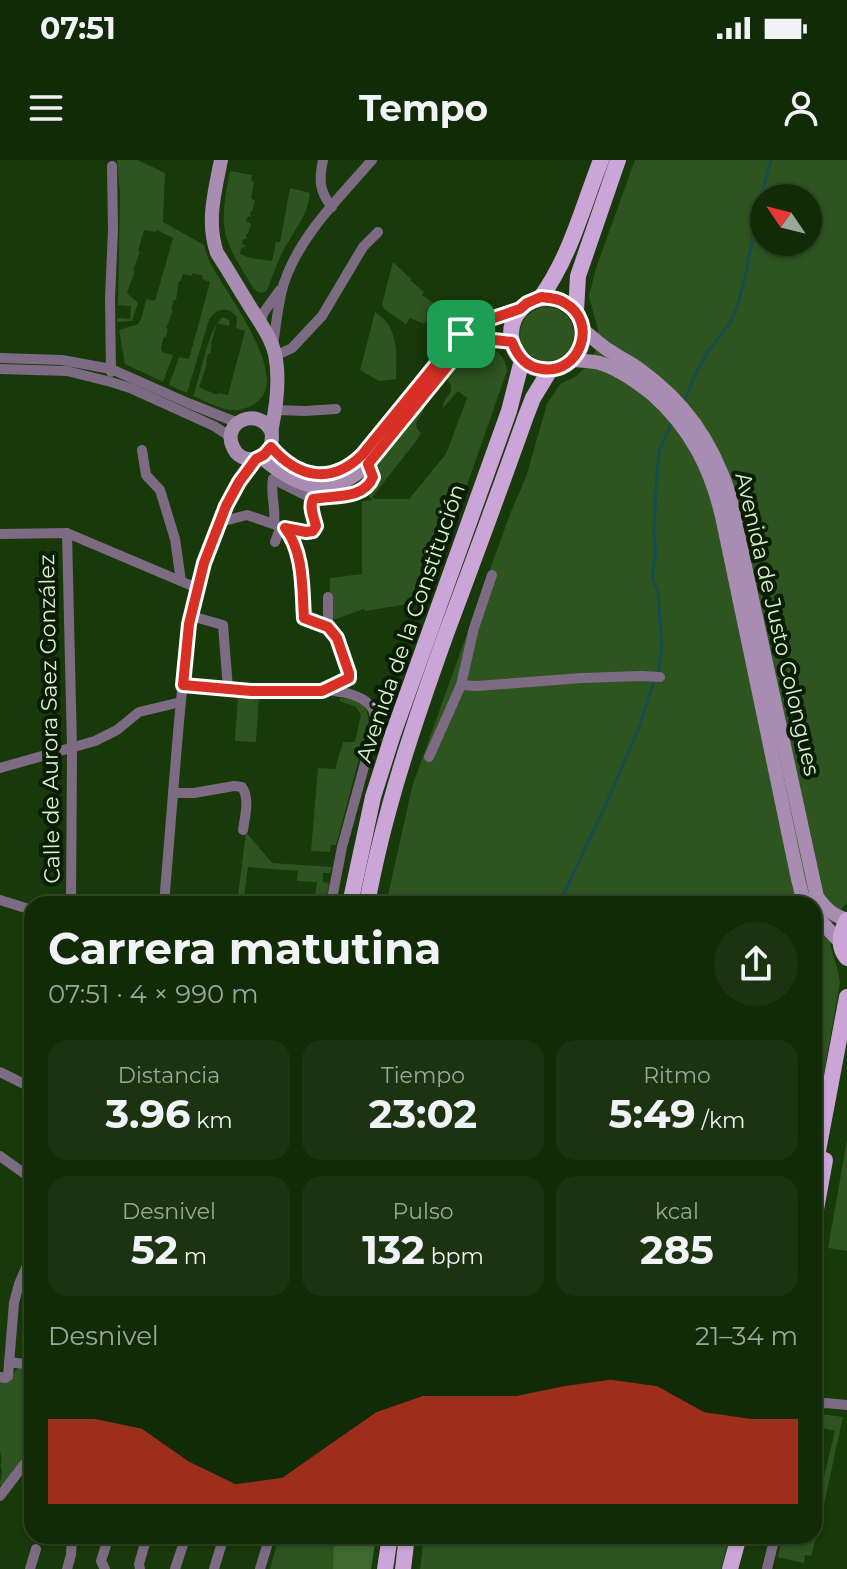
<!DOCTYPE html>
<html lang="es">
<head>
<meta charset="utf-8">
<style>
	:root { --surface:#122b07; --page:#1b3311; --text:#f1f3f6; --muted:#9ca79b; --line:#314728; --accent:#d93025 }
	body { margin:0; font-family:Montserrat,sans-serif; background:var(--page); color:var(--text); height:100vh; display:flex; flex-direction:column; font-size:30px; white-space:nowrap }
	* { box-sizing:border-box; margin:0 }
	p { font-size:26px; color:var(--muted) }
	.icon { flex:none; width:44px; height:44px; fill:none; stroke:currentColor; stroke-width:2; stroke-linecap:round; stroke-linejoin:round }
	.map { position:relative; flex:1; overflow:hidden }
	.sheet { position:absolute; left:24px; top:736px; width:798px; height:648px; display:flex; flex-direction:column; background:var(--surface); border-radius:24px; box-shadow:0 2px 6px #0004,0 0 0 2px var(--line) }
	.sheet>* { flex:none }
	.needle { width:52px; rotate:305deg }
	.controls { position:absolute; left:750px; top:24px; display:grid; gap:16px }
	.controls a { display:grid; place-items:center; width:72px; height:72px; border-radius:50%; background:var(--surface); box-shadow:0 2px 6px #0004,0 0 0 2px var(--line); font-size:40px }
	.pin { position:absolute; display:grid; place-items:center; width:68px; height:68px; color:#fff; margin:-34px; border-radius:16px; box-shadow:0 4px 12px #0006 }
	.round { display:grid; place-items:center; flex:none; width:84px; height:84px; border-radius:42px; background:var(--page) }
	.summary { display:flex; align-items:center; justify-content:space-between; height:136px; padding:0 24px }
	h1 { font-size:44px; font-weight:700; line-height:60px }
	.figures { display:grid; grid-template-columns:repeat(3,1fr); gap:12px; height:136px; padding:8px 24px }
	.figures div { display:grid; align-content:center; border-radius:20px; background:var(--page); text-align:center }
	.figures b { font-size:40px; font-weight:700 }
	.figures small { font-size:22px; font-weight:400 }
	.figures p { font-size:22px }
	.chart { height:224px; padding:16px 24px }
	.chart p { display:flex; justify-content:space-between }
	.chart svg { width:100%; height:144px; margin-top:8px; fill:var(--accent); opacity:.7 }
	.status { display:flex; justify-content:space-between; align-items:center; height:56px; padding:0 40px; background:var(--surface); direction:ltr }
	.status svg { height:22px; fill:currentColor }
	header { display:flex; justify-content:space-between; align-items:center; height:104px; padding:0 24px; background:var(--surface); font-size:36px; font-weight:700 }
	.map>svg:first-child { display:block }
</style>
</head>
<body>
<div class="status"><b>07:51</b><svg viewBox="0 0 49 12"><path d="M0 12V9h3v3zM5 12V6h3v6zM10 12V3h3v9zM15 12V0h3v12zM26 1h20v11H26zM47 4h2v5h-2z"/></svg></div>
<header><svg class="icon" aria-label="menu" viewBox="0 0 24 24"><path d="M4 6h16M4 12h16M4 18h16"/></svg>Tempo<svg class="icon" aria-label="person" viewBox="0 0 24 24"><circle cx="12" cy="8" r="4"/><path d="M4 21q1-7 8-7t8 7"/></svg></header>
<div class="map">
<svg width="847" height="1409" viewBox="0 0 847 1409">
	<rect width="100%" height="100%" fill="#183909"/>
	<g fill="#2e5420" fill-rule="evenodd">
		<path d="M117,0h21l27,13 -2,49 41,23c2,8 5,16 9,23 14,25 78,110 44,134 -23,17 -42,3 -64,-6 8,-20 15,-69 30,-79l6,3 1,4 -2,2 -11,-3 -6,21 1,2 -2,8h-2l-2,9 1,1 -8,23 18,8 1,-2 10,2 17,-64 -9,-3 1,-11c-9,-11 -21,-9 -28,3l-22,73 -18,-8 10,-28 10,2 21,-77 -8,-3 1,-3 -10,-3 -2,3 -8,-2 -2,7h-2l-3,19h-2l-3,10 2,1 -7,17 2,1 -2,8h-2l-3,10 1,5 11,3 -10,27 -38,-18 -6,-34 19,-6 4,-7 4,-18 9,2 18,-63 -16,-8 -2,2 -11,-2 -6,21 2,1 -7,18 2,1 -8,22 11,10 -6,18 -15,1v-4l13,1 1,-13 -13,-1 2,-111z"/>
		<path d="M635,0h212v743c-32,33 -11,45 -7,80l-26,146v-225h-428l26,-117 98,-273 16,-37 21,-73 13,-20 15,-7 10,-9 10,-16 3,-22 -9,-34 7,-28zM764,38h44v44h-44z"/>
		<path d="M230,11l22,4 -1,6 3,1 -3,16 4,3 -3,11h-2l1,5 -3,-1 -2,5 5,3 -3,10h-2l1,5h-4l-1,4 4,4 -5,1 -1,6 10,4 22,3 4,-19h4l10,-54 20,5c-3,22 -11,30 -21,48 -10,15 -15,32 -22,49 -4,4 -9,3 -13,-1 -32,-51 -36,-58 -24,-118z"/>
		<path d="M393,102l18,17v2l13,11 -2,3 16,11 -14,18 -14,-6 -4,6 -22,-15 -2,-5z"/>
		<circle cx="547" cy="174" r="27"/>
		<path d="M375,152c24,14 22,43 21,67l-17,2 -19,-11z"/>
		<path d="M481,187c14,0 25,9 26,24l-47,134 -18,-1 -21,98 -56,9 -1,-2 -34,12v-43l32,-4v-73l11,-1 -9,-8 13,-14 -2,-10 49,-61 1,1 -9,15 1,6 4,4 -4,7 -45,57 3,2h34l37,-45 21,-56 -9,-7 -15,17c-1,-13 16,-14 4,-29l21,-26z"/>
		<path d="M238,534l21,1 -3,47 -21,-1z"/>
		<path d="M340,538c18,2 27,4 29,24l-33,123h-5l-1,7 -19,-1 7,-83 17,1 8,-27h12l6,-27 -5,-8 -16,-6z"/>
		<path d="M246,672l26,31 60,4 -2,6h-7v9l6,1 -3,21h-12l3,-22 -20,-1 1,-10 -50,-4 -5,37h-6z"/>
		<path d="M847,980v111l-19,-3z"/>
		<path d="M18,1208l14,2v75l-30,42 -2,-3 2,-12 -2,-8 2,-1 -2,-13v-69l9,-2z"/>
		<path d="M814,1253l29,4 -24,110 -8,29 -6,-1 -1,8 -26,-6 4,-19 25,6 3,-8h4v-18l21,-87 -21,-5z"/>
		<path d="M279,1376h97l-5,33h-101z"/>
		<path d="M424,1376h306l-9,33h-301z"/>
	</g>
	<path fill="#406932" d="M334,1376h42l-5,33h-38z"/>
	<g fill="none" stroke-linecap="round" stroke-linejoin="round">
		<g stroke="#164e50" stroke-width="3">
			<path d="M684,242l10,-25 15,-27 21,-27 8,-19 8,-31 13,-69 12,-44"/>
			<path d="M658,513l4,-25 -4,-56 -5,-12v-10l3,-16 -2,-24 2,-41 3,-38 13,-29"/>
			<path d="M559,744l47,-100 34,-79 14,-44"/>
		</g>
		<g stroke="#7d6b83" stroke-width="10">
			<path d="M323,0c-4,19 -4,32 9,47"/>
			<path d="M260,162l4,-10 16,-22"/>
			<path d="M273,185c3,-20 5,-42 11,-62 16,-48 56,-86 88,-123"/>
			<path d="M275,196l17,-8 30,-32 41,-69 15,-15"/>
			<path d="M0,198l62,2 49,9 77,34 50,20"/>
			<path d="M0,209l67,2 44,11 19,6 84,38 17,11"/>
			<path d="M111,212l-1,-73 3,-69 -1,-64"/>
			<path d="M276,250l29,1 31,-2"/>
			<path d="M142,290l4,25 14,15 15,49 6,42"/>
			<path d="M273,319l40,20"/>
			<path d="M273,319c-3,13 3,29 1,44"/>
			<path d="M220,362l27,-7 38,13 28,3 3,-5c-2,-9 -7,-18 -3,-27 20,-3 51,0 60,-22l-5,-13"/>
			<path d="M285,368c18,24 18,60 19,90l24,9 9,11 12,35v5l-27,13"/>
			<path d="M67,373l5,215 -1,156"/>
			<path d="M0,374l67,-1 130,55"/>
			<path d="M275,382l6,-16"/>
			<path d="M328,437v30"/>
			<path d="M191,456l32,9 5,64"/>
			<path d="M183,525c23,2 46,6 69,6 28,1 103,-10 120,17 4,6 3,12 3,19l-33,120 -11,57"/>
			<path d="M461,525l16,1 105,-8 59,-2 19,1"/>
			<path d="M429,597l32,-72 13,-57 18,-53"/>
			<path d="M0,608l95,-27 22,-11 22,-18 42,-10"/>
			<path d="M173,633h21l40,-7 8,1c8,12 3,29 1,43"/>
			<path d="M0,740l32,10"/>
			<path d="M164,744c4,-53 9,-106 13,-159 9,-101 15,-201 79,-286"/>
			<path d="M0,912l32,16"/>
			<path d="M0,996l32,23"/>
			<path d="M9,1202l23,3"/>
			<path d="M0,1217l5,1 3,-2 6,-73 5,-19 13,-30"/>
			<path d="M814,1245l12,-2 21,2"/>
			<path d="M0,1336l32,-42"/>
			<path d="M30,1409l6,-20"/>
			<path d="M67,1409l4,-14 1,-19"/>
			<path d="M105,1409l-4,-8 8,-25"/>
			<path d="M140,1409l-1,-5 8,-28"/>
			<path d="M175,1409l11,-33"/>
			<path d="M214,1409l10,-33"/>
			<path d="M260,1409l10,-33"/>
			<path d="M767,1409l8,-33"/>
		</g>
		<g stroke="#a98cb2" stroke-width="14">
			<path d="M221,0c-6,31 -15,61 -4,93 10,15 19,31 29,47 10,17 24,34 29,54 5,24 2,49 -3,73 -1,8 2,16 -4,24 -3,5 -9,8 -15,8 -9,1 -17,-4 -20,-12 -12,-24 24,-42 38,-16"/>
			<path d="M583,170c10,8 19,17 30,23 9,6 18,10 26,16 46,33 72,71 90,124l88,404c9,12 15,18 30,23"/>
			<path d="M572,200c11,1 22,1 31,4 18,6 34,18 48,29 40,35 61,77 72,128l75,358 4,16 5,9"/>
			<path d="M271,287c27,31 60,38 91,8l79,-99 20,-22 31,-17 28,-8"/>
			<path d="M261,297c36,31 69,44 107,7l94,-116c17,-10 31,-8 50,-6"/>
			<path d="M814,754l26,28"/>
		</g>
		<g stroke="#cba5d7" stroke-width="16">
			<path d="M541,137c29,-40 42,-91 60,-137"/>
			<circle cx="547" cy="174" r="36"/>
			<path d="M576,151l2,-35 40,-116"/>
			<path d="M350,744l23,-107 20,-63 116,-323 13,-51"/>
			<path d="M367,744c17,-93 47,-181 79,-270 27,-72 54,-145 80,-218l7,-18 17,-28"/>
			<path d="M847,760c-7,13 -10,26 0,38"/>
			<path d="M814,1012l33,-175"/>
			<path d="M814,1060l11,-60"/>
			<path d="M385,1409l5,-33"/>
			<path d="M403,1409l4,-33"/>
			<path d="M730,1409l9,-33"/>
		</g>
	</g>
	<g fill="none" stroke-linecap="round" stroke-linejoin="round">
		<defs>
			<path id="route" d="M541,137c9,1 17,1 24,6 34,19 15,72 -23,66 -16,-2 -24,-12 -30,-27 -19,-2 -33,-5 -50,6l-94,116 5,13c-9,23 -40,18 -60,22 -4,9 1,18 3,27l-3,5 -7,1 -21,-4c19,24 17,60 19,90l24,9 9,11 12,35v5l-27,13h-71l-68,-6 6,-61 15,-61 22,-57 13,-24 17,-23 8,-4 7,-8c27,31 60,38 91,8l99,-121 21,-12 38,-13 7,-6z"/>
		</defs>
		<use href="#route" stroke="#fff" stroke-width="16"/>
		<use href="#route" stroke="#d93025" stroke-width="10"/>
	</g>
	<g text-anchor="middle" stroke-width="8" stroke-linejoin="round" paint-order="stroke">
		<g font-size="22" fill="#d8f1d0" stroke="#0a1d04">
			<text transform="translate(410 463) rotate(-71)" y="8">Avenida de la Constitución</text>
			<text transform="translate(778 464) rotate(77)" y="8">Avenida de Justo Colongues</text>
			<text transform="translate(49 559) rotate(-91)" y="8">Calle de Aurora Saez González</text>
		</g>
	</g>
</svg>
<div class="controls">
<a><svg class="needle" viewBox="-14 -14 28 28"><path d="M0-13l5 13h-10z" fill="#e53935"/><path d="M0 13l5-13h-10z" fill="#9ca79b"/></svg></a>
</div>
<div class="pin" style="left:461px;top:174px;background:#1e9e55"><svg class="icon" aria-label="arrive" viewBox="0 0 24 24"><path d="M6 21V4h12l-3 4 3 4H6"/></svg></div>
<section class="sheet">
<div class="summary"><div><h1>Carrera matutina</h1><p>07:51 · 4 × 990 m</p></div><a class="round"><svg class="icon" aria-label="share" viewBox="0 0 24 24"><path d="M12 15V3M7 8l5-5 5 5M5 13v7h14v-7"/></svg></a></div>
<div class="figures">
<div><p>Distancia</p><b>3.96<small> km</small></b></div>
<div><p>Tiempo</p><b>23:02</b></div>
<div><p>Ritmo</p><b>5:49<small> /km</small></b></div>
</div>
<div class="figures">
<div><p>Desnivel</p><b>52<small> m</small></b></div>
<div><p>Pulso</p><b>132<small> bpm</small></b></div>
<div><p>kcal</p><b>285</b></div>
</div>
<div class="chart"><p><span>Desnivel</span>21–34 m</p>
<svg viewBox="0 0 160 44" preserveAspectRatio="none"><path d="M0 44V18L10 18L20 21L30 31L40 38L50 36L60 26L70 16L80 11L90 11L100 11L110 8L120 6L130 8L140 16L150 18L160 18V44z"/></svg>
</div>
</section>
</div>
</body>
</html>
